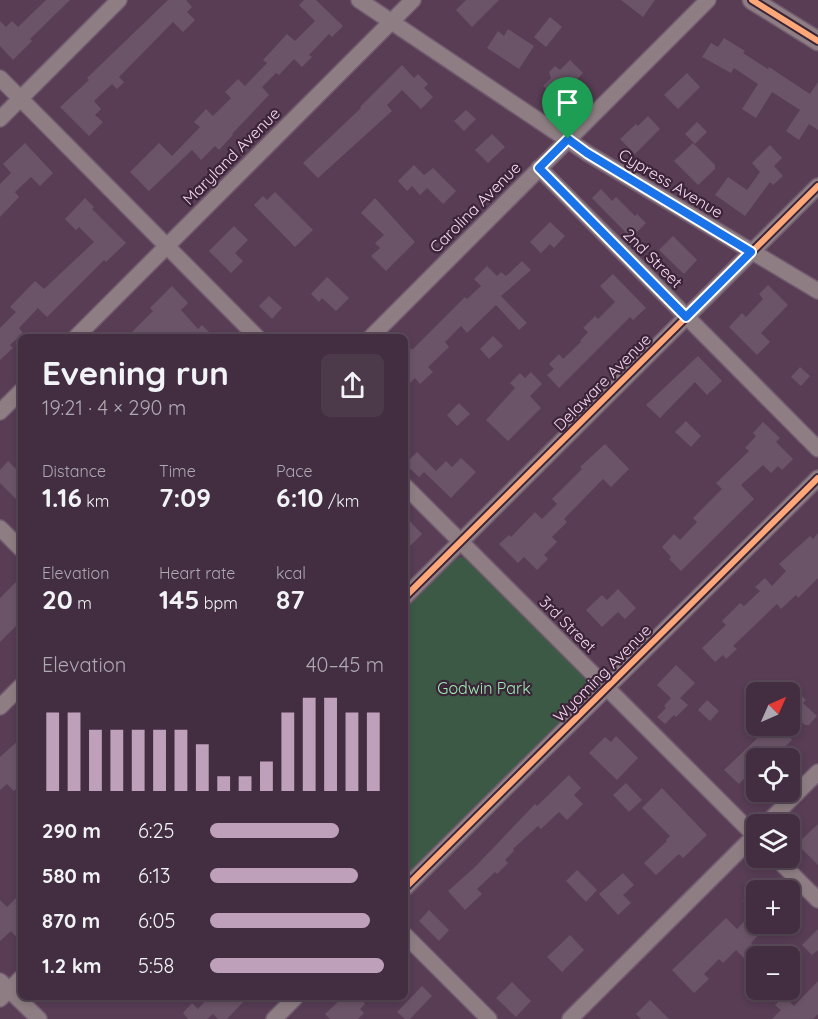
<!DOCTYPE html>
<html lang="en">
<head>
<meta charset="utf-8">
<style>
	:root { --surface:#422e40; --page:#4c3a4b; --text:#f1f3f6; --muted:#aea8b1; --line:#5a4a59; --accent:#bfa0ba }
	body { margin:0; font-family:Quicksand,sans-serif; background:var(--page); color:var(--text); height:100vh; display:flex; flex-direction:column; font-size:22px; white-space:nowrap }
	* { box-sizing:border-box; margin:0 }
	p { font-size:20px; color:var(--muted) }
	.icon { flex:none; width:33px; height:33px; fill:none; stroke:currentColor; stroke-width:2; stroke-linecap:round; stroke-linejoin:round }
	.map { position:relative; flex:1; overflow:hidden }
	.side { position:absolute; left:18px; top:334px; width:390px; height:666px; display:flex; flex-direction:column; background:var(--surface); border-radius:9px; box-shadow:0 3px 9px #0003,0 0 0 2px var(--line) }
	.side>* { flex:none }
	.needle { width:39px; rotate:45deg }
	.tools { position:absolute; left:746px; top:682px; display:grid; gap:12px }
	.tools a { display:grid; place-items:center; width:54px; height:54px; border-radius:9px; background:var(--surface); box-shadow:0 3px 9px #0003,0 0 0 2px var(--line); font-size:30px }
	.pin { position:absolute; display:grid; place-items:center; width:51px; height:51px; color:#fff; margin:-62px -26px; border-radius:50% 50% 50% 0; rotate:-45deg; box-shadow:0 0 6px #0007 }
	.pin .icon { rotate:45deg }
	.round { display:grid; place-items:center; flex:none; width:63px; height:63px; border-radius:9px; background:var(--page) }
	.headline { display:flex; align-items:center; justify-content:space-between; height:102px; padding:0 24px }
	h1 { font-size:33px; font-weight:800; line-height:45px }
	.figures { display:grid; grid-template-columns:repeat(3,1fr); gap:9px; height:102px; padding:6px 24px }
	.figures div { display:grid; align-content:center }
	.figures b { font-size:26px; font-weight:800 }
	.figures small { font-size:16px; font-weight:400 }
	.figures p { font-size:16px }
	.chart { height:168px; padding:12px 24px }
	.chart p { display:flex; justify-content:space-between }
	.chart svg { width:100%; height:108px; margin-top:6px; stroke:var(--accent); stroke-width:6 }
	ul { padding:0 24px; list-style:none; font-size:20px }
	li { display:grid; grid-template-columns:96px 72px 1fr; align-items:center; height:45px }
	li i { height:15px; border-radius:8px; background:var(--accent) }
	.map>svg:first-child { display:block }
</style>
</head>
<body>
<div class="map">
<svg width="818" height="1019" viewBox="0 0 818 1019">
	<rect width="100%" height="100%" fill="#583d55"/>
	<path fill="#3b5944" d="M460,557l9,2 126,125v4l-190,193v-273l47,-46z"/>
	<g fill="#6b5468">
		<path d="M46,0h24l-40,39 2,2 -19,19 -13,-14v-25l6,6 6,-6 6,6z"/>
		<path d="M168,0h18l6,7 -5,5 8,8 -12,12 -10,-10 -54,55 5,5 -7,7 -5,-5 -18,17 7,8 -6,6 8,7 -14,14 -29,-29 29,-27 -2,-2z"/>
		<path d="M304,0h12l27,26 -11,11 -3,-3 -20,21 3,2 -10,10 -8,-8 -15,16 -3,-2 -14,14 7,8 -37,39 1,1 -14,15 -4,-4 -14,14 -9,-10 -43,41 -19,-19 29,-29 13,13 28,-29 -6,-5 12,-13 7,7 18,-18 -6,-6 13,-13 7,7 22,-23 -4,-3 24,-26 8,7 20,-20 -16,-16z"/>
		<path d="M466,0h33l-27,27 -16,-17z"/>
		<path d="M621,0h34l-12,17z"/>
		<path d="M550,17l12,10 -16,20 -12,-10z"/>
		<path d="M508,29l26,17 -15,23 -32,-21 11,-17 6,5z"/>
		<path d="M724,38l21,13 -2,2 25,16 1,-2 41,27 8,-12v48l-9,-6 -10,16 -13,-9 14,-21 -28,-18 -16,26 -14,-9 16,-25 -24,-16 -3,5 -29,-16 9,-14 7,4z"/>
		<path d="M570,60l13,13 -25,27 -15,-14 8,-8 -2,-6 6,-6 5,4z"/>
		<path d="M402,65l12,13 4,-4 10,10 -4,4 9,9 -12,12 -19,-19 -15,15 5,6 -74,67 -15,-15 58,-55 -1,-1z"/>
		<path d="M687,73l13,14 -22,22 -14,-14z"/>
		<path d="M466,110l10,9 -12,12 -10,-10z"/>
		<path d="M648,116l12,13 -25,25 -15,-15 16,-15 2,2z"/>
		<path d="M697,122l10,10 -12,12 -10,-10z"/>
		<path d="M492,134l13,13 -17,16 -13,-13z"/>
		<path d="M25,143l28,30 -13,13 -9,-9 -16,15 4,5 -19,20v-33l11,-11 -8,-9z"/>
		<path d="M693,143l22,22v4l-17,16 -24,-24z"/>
		<path d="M770,145l12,13 -8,8 9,10 -10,9 -3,-3 -25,34 -30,-21 13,-18 19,13 13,-18 -8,-9z"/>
		<path d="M414,165l10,10 9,-7 23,23 -13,13 -16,-16 -7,7 -8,-9 -5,5 -9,-10z"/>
		<path d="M601,189l11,12 4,-4 19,19 2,-2 9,9 -15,15 -39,-40z"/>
		<path d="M275,192l38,38 -18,17 -41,-42 9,-9 4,4z"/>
		<path d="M85,198l9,9 -2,2 34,34 -20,19 -2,-2 -57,57 -9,-9 -19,20 4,5 -13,12 3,3 -13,12v-32l16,-16 -6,-5 25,-26 9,8 50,-47 -15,-15 -3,3 -11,-11z"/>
		<path d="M375,198l40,44 -29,29 -15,-15 9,-8 -5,-5 9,-8 -23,-22z"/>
		<path d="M550,222l15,14 -11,12 -4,-4 -9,9 -11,-11z"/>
		<path d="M234,226l14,14 -13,13 8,8 -12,12 -22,-22z"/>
		<path d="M673,236l24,24 -13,14 -25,-24z"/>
		<path d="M522,261l9,9 -30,26 26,27 -8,7 -23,-25 -29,28 -6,-7 -16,16 4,5 -21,20 5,5 -13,12 -5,-6 -10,10v-34l6,-6 1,2 53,-53 2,2 14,-13 -7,-7 13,-13 10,10 4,-4 5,4z"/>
		<path d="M613,274l33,34 -13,12 -3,-3 -71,71 -12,-13 7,-6 -5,-5 10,-10 4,5 18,-17 -1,-1 8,-9 -5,-4 12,-12 3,3 17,-17 -15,-16z"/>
		<path d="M327,277l22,21 -13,13 -14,-13 -3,4 -8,-8z"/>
		<path d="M768,285l20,20 -27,28 9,9 -13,13 -28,-28 13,-14 4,4 17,-18 -4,-5z"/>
		<path d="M172,286l16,17 -7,7 17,19 4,-4 13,13h-89l27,-27 -3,-3z"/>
		<path d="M269,296l13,12 -10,11 -13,-13z"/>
		<path d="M493,336l10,10 -14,13 -9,-10z"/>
		<path d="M698,356l24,25 -15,14 -12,-13 -35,36 -14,-13z"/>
		<path d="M800,367l10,9 -9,10 -10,-9z"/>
		<path d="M531,372l11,12 -12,12 11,12 -33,33 -22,-21 29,-32 -5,-5 10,-10 5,5z"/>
		<path d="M459,403l11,11 -13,12 -10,-11z"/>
		<path d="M686,421l15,15 -10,11 -16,-15z"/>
		<path d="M763,422l17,16 -4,4 17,17 -11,11 -4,-4 -7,7 -8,-8 -22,20 13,14 -73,72 -12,-12 2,-2 -9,-10 12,-13 6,6 17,-18 -4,-4 29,-29 -6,-6 33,-32 -4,-3 11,-12 -3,-3z"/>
		<path d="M605,444l24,25 -18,18 -8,-8 -39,40 3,3 -15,15 5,5 -13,13 4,4 -11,11 -13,-13 -6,6 -19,-19 10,-9 2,2 24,-25 7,7 15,-15 -5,-5 30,-30 -2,-2z"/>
		<path d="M417,452l19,19 10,-10 6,6 9,-9 15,14 -25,26 -27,-26 -5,5 -14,-13z"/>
		<path d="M8,461l13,13v30l-21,-21v-13z"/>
		<path d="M405,516l17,18 -12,12 -5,-5z"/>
		<path d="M818,533v45l-20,20 -2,-3 -15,14 -4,-5 -44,42 4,3 -11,10 -3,-4 -8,7 -13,-14 24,-23 -4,-4 18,-18 4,3 16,-15 -5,-4 10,-9 7,8 14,-15 -7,-7 31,-28 3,3z"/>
		<path d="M16,582l5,5v34l-21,21v-44z"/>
		<path d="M618,589l18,19 -11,11 -7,-7 -16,15 -16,-17 16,-15 5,5z"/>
		<path d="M676,665l19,18 -15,15 8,7 -12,12 -2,-2 -9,9 -8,-7 9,-9 -2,-2 7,-8 -14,-13z"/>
		<path d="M789,684l17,16 -3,3 14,13 -8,9h-4l-16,-15z"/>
		<path d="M707,700l12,11 -9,10 -12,-11z"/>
		<path d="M770,726h10l12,14 -20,19h-16v7l-17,18 -15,-14z"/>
		<path d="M616,736l22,22 -21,22 -28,-27 16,-16 6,5z"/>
		<path d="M21,738v25l-5,5 5,5v11l-7,7 -7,-7 -7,6v-33z"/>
		<path d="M569,775l12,13 -7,7 9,9 -16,16 -8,-8 -18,17 -3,-3 -25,23 1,2 -9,9 3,3 -11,11 -2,-2 -18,17 5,5 -17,16 -17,-19 27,-24 60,-63 2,2z"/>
		<path d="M626,783l16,17 -13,12 -16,-17z"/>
		<path d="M662,788l45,47 -24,23 -4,-4 -23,21 -12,-12 23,-22 -1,-1 4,-4 -28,-28z"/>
		<path d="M818,824v41l-21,-21z"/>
		<path d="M577,870l20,20 -11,12 -20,-21z"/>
		<path d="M623,873l11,12 -11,10 8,8 -13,12 -19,-21z"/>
		<path d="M756,887v37l8,5 -13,14 7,7 -11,11 -11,-11 -13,13 -4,-4 -15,15 5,5 -15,14 -22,-23 54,-52 11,11 17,-18 -11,-10z"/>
		<path d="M21,893v49l-10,-11 -11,10v-41l7,7z"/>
		<path d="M429,910l20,20 -10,11 -20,-20z"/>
		<path d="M818,929v21l-6,5 -10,-10z"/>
		<path d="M570,935l14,15 -22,22 -15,-15z"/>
		<path d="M818,981v33l-5,5h-41l9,-9 -6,-5 9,-9 10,10z"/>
		<path d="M512,982l19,19 -15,16 -20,-19z"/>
		<path d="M422,986l10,10 -22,23h-5l-8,-7z"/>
		<path d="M208,998h39l-20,21h-9l-5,-5 -6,5h-19l-5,-6 9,-10 6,6z"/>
		<path d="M342,998h18l5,6 -5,5 4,4 -6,6h-28l-5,-5z"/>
		<path d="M650,1000l19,19h-28l-5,-5z"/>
	</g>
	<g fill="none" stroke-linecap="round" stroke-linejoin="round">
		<defs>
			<g id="minor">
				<path d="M359,0l228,153 231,138"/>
				<path d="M0,78l258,260"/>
				<path d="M0,119l119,-119"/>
				<path d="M539,168l279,281"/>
				<path d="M75,338l338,-338"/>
				<path d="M370,338l338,-338"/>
				<path d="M0,412l21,-21"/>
				<path d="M405,486l351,351"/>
				<path d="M0,528l21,21"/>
				<path d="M405,597l413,-411"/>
				<path d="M0,707l21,-21"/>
				<path d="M765,825l53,-53"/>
				<path d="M776,858l42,42"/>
				<path d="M405,888l413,-410"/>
				<path d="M405,935l84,84"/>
				<path d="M0,981l39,38"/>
				<path d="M0,999l21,-21"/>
				<path d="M274,1019l21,-21"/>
				<path d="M570,1019l186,-185"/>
			</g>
			<path id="tertiary" d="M752,0l66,41"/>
		</defs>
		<use href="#minor" stroke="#725b6f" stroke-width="18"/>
		<use href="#tertiary" stroke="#725b6f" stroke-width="21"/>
		<use href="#minor" stroke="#8e7e83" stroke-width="15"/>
		<use href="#tertiary" stroke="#8e7e83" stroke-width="18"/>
		<defs>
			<g id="cycleway">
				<path d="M752,0l66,41"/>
				<path d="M405,597l413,-411"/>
				<path d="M405,888l413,-410"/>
			</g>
		</defs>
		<use href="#cycleway" stroke="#3b2438" stroke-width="10"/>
		<use href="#cycleway" stroke="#fea87a" stroke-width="6"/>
	</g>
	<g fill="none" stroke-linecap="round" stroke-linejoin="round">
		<defs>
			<path id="route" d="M568,139l19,14 164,99 -65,65 -147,-149z"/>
		</defs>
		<use href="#route" stroke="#fff" stroke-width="12"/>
		<use href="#route" stroke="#1a73e8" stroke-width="8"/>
	</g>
	<g text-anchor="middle" stroke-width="4.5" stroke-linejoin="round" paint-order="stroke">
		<g font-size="16" fill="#f6d6f0" stroke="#3b2438">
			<text transform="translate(231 156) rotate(-45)" y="6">Maryland Avenue</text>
			<text transform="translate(671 183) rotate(31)" y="6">Cypress Avenue</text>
			<text transform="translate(475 207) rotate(-45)" y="6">Carolina Avenue</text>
			<text transform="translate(653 258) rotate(45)" y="6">2nd Street</text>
			<text transform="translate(602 382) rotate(-45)" y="6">Delaware Avenue</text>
			<text transform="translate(568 624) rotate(45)" y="6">3rd Street</text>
			<text transform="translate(602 673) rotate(-45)" y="6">Wyoming Avenue</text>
		</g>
		<g font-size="16" fill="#9bebb1" stroke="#3b2438">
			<text x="484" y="694">Godwin Park</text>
		</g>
	</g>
</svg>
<div class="tools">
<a><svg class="needle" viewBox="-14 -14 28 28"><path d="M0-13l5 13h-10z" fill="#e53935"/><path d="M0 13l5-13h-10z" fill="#aea8b1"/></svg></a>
<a><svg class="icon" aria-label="locate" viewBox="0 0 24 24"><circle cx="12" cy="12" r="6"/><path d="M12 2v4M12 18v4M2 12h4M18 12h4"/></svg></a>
<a><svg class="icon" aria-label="layers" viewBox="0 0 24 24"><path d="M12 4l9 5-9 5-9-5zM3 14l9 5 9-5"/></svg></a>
<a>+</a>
<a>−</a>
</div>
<div class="pin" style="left:568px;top:139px;background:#1e9e55"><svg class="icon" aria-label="arrive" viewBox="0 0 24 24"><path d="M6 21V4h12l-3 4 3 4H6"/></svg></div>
<section class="side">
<div class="headline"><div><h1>Evening run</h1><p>19:21 · 4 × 290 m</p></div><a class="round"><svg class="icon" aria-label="share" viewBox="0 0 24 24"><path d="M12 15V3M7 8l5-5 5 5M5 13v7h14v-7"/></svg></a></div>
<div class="figures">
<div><p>Distance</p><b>1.16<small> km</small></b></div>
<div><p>Time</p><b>7:09</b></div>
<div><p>Pace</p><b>6:10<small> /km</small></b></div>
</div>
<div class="figures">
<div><p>Elevation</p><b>20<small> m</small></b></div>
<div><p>Heart rate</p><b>145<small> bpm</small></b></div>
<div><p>kcal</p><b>87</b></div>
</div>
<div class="chart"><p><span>Elevation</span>40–45 m</p>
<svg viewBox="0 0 160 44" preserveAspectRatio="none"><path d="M5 44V12M15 44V12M25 44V19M35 44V19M45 44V19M55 44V19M65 44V19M75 44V25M85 44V38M95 44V38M105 44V32M115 44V12M125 44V6M135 44V6M145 44V12M155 44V12"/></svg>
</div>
<ul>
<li><b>290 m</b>6:25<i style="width:74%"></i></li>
<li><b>580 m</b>6:13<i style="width:85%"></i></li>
<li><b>870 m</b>6:05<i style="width:92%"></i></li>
<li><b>1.2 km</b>5:58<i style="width:100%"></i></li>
</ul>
</section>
</div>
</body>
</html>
